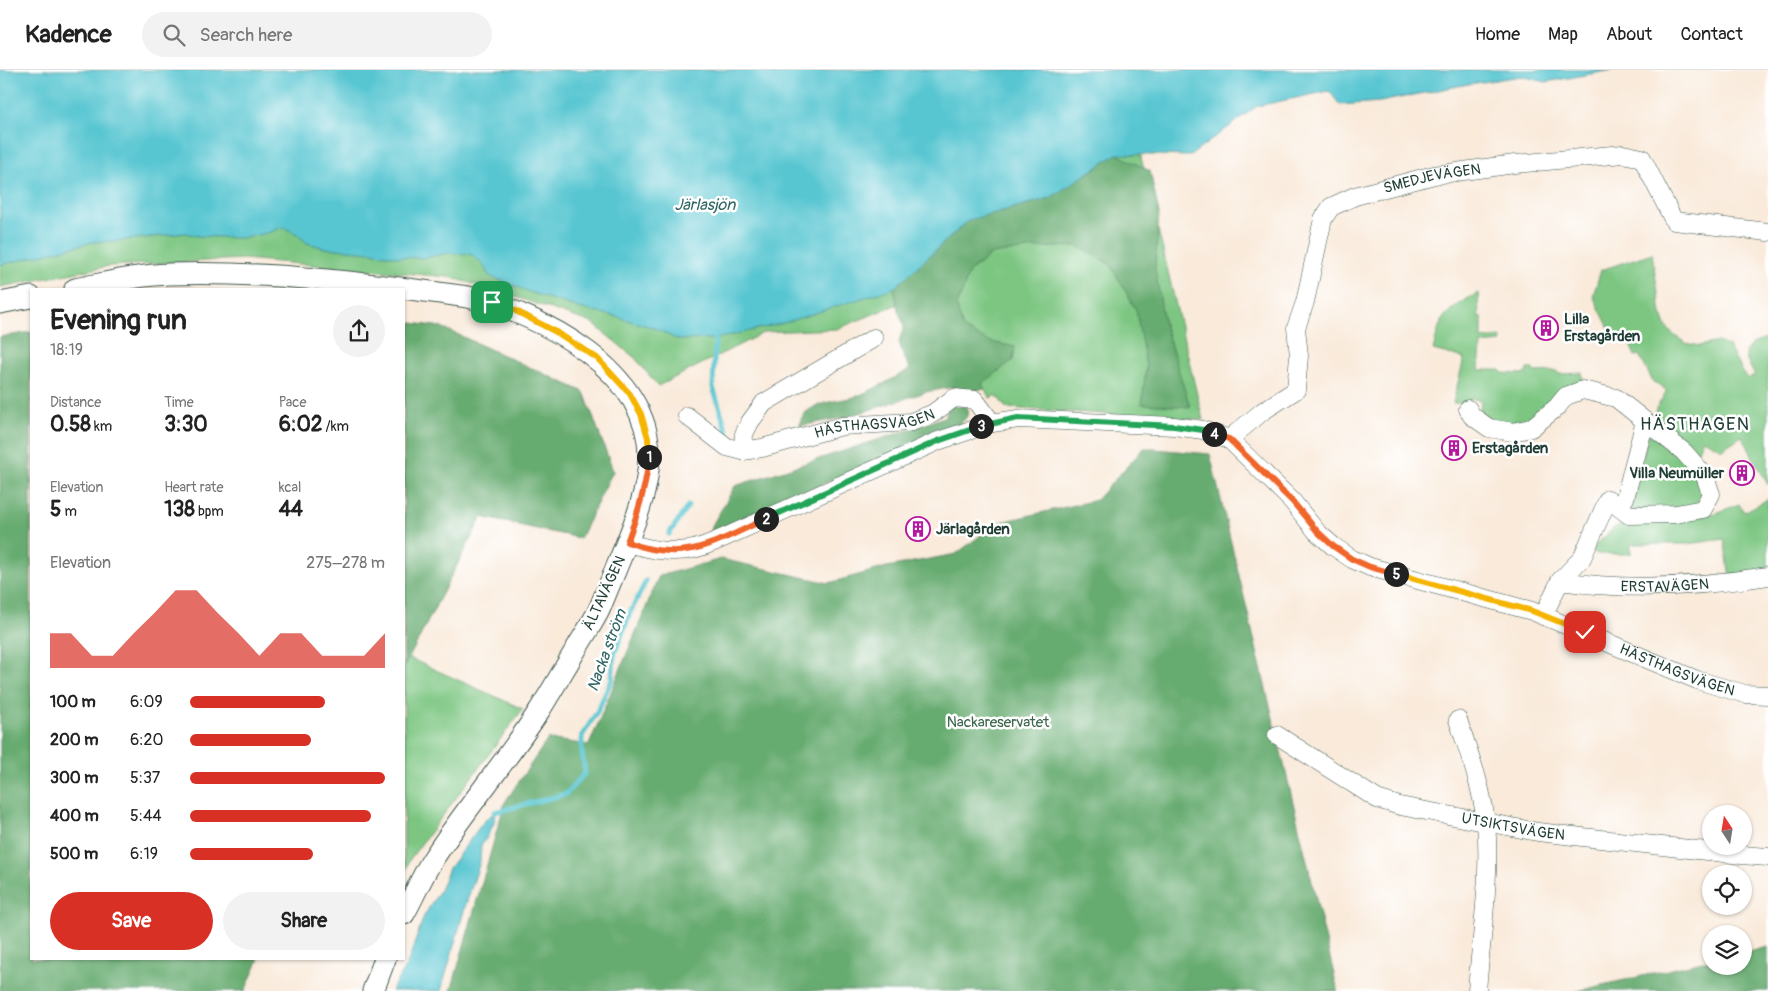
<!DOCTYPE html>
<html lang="en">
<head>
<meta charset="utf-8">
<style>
	:root { --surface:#fff; --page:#f2f2f2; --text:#222; --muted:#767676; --line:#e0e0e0; --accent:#d93025 }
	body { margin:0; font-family:Pangolin,sans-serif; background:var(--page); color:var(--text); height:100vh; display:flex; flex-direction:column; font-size:19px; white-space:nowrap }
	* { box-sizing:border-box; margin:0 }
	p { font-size:16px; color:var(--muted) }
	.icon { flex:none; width:28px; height:28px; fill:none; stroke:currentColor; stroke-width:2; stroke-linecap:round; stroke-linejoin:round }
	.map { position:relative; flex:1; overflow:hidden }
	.panel { position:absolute; left:30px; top:218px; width:375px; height:672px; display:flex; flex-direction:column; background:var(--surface); border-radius:0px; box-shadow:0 1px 4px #0004 }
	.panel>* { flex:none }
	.needle { width:32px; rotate:348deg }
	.fabs { position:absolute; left:1702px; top:735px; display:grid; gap:10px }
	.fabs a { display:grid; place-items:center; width:50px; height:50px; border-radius:50%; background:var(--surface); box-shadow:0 1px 4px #0004; font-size:25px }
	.pin { position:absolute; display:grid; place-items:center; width:42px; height:42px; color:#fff; margin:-21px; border-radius:10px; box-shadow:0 2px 8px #0006 }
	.km { position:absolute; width:25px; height:25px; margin:-12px; border-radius:50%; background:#222; color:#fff; font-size:14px; line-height:25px; text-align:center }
	.round { display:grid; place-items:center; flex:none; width:52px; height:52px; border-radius:26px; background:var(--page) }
	.head { display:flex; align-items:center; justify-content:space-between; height:85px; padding:0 20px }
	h1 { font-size:28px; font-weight:700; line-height:38px }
	.metrics { display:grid; grid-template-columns:repeat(3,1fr); gap:8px; height:85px; padding:5px 20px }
	.metrics div { display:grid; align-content:center }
	.metrics b { font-size:21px; font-weight:700 }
	.metrics small { font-size:14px; font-weight:400 }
	.metrics p { font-size:14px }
	.chart { height:140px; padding:10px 20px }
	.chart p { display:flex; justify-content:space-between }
	.chart svg { width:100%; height:90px; margin-top:5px; fill:var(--accent); opacity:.7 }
	.primary-button { display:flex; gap:10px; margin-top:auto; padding:10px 20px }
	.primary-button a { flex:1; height:58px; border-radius:30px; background:var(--accent); color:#fff; font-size:20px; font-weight:700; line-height:58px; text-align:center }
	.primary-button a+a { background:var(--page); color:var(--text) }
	ul { padding:0 20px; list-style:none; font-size:16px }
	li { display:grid; grid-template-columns:80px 60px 1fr; align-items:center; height:38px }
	li i { height:12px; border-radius:6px; background:var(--accent) }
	header { display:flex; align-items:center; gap:30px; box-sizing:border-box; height:70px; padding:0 25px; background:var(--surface); border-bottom:1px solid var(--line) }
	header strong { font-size:24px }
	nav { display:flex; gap:28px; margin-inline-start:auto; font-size:18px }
	.search { width:350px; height:45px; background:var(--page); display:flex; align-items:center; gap:12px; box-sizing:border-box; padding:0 18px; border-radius:28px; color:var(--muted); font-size:19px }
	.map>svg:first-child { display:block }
</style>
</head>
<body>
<header>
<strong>Kadence</strong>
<div class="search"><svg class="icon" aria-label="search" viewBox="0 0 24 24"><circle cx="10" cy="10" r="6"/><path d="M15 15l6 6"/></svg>Search here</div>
<nav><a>Home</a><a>Map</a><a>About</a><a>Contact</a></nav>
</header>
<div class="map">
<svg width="1768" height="921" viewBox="0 0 1768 921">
	<rect width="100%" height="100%" fill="#fff"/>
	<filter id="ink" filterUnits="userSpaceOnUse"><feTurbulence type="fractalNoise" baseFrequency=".02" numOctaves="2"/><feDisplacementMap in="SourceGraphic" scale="10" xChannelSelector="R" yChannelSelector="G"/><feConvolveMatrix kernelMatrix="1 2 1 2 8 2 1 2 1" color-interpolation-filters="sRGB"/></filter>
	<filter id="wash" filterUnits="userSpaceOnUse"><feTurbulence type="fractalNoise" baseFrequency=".0096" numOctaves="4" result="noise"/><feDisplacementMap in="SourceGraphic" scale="20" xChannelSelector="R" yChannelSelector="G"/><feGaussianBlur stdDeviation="1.12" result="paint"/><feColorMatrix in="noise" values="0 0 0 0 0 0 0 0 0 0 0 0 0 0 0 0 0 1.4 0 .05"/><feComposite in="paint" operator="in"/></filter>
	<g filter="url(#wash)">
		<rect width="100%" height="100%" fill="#f9eada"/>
		<g fill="#7dc682" stroke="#4e825b">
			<path d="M0,0l1140,83 63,267 -197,-12 -10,-13 -6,3 -8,-14 3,-3 -70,-84 -78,32 -72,3 -107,54 -23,-28 -43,-35 -94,-32 -49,-14 -206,-18 -133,7 -110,21z"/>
			<path d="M1652,183l9,60 6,15 8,8 11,7 13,3 19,-4 10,4 19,33 8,-3 -8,-15 -2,-9 6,-7 17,-8v148l-26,-49 -20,13 -19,-10 -6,13 -12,-7 -32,-27 3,-9 10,-17 -1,-3 -12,-7 -14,-27 -4,1 -8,-18 -11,4 -23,-46 8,-26z"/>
			<path d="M1478,223l1,24h3v22l19,-2 1,5 -21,2 -2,26h22l1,3 24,1 1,-5h6l1,3 24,-1v3l24,-1 2,11 -38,29 -38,14 -27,-11 -1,-7 1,-9 -11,-1 -1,5 -16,-1 11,-45 -31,-8c3,-11 5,-26 12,-34 8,-10 22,-17 33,-23z"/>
			<path d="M404,252l37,5 143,65 29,79 -33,67 -99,-21 -72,141 114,51 -113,150 -6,14z"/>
			<path d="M1648,365h6l33,26 18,33 -13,14 -61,2z"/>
			<path d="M1768,429v71l-38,7 -6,-38 -36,5h-57v10h-34l-4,-3 1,-5 21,-19 15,-6 72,-5 14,-3 23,-9 5,8z"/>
		</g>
		<g fill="#66ab70" stroke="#427452">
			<path d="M1117,84l33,17 9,43 -4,54 9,55 26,84 -48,-3 4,-37 -10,-57 -26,-46 -32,-18 -42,2 -44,6 -23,18 -7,21 -6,11 7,24 24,13 28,6 -2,13 -31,24 3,5 -15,2 -17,-4 -27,5 -79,25 -47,9c0,-7 3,-12 9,-16 13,-9 30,-9 45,-13 20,-7 38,-18 56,-28l-6,-12 -5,-15 5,-17 -6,-15 -4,-22 75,-68 81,-22z"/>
			<path d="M404,252l37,5 143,65 29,79 -33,67 -98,-21 -78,150z"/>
			<path d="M31,262v627h228l-14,32h-245v-654z"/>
			<path d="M952,335l14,2c4,8 0,11 -6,17l-251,110 5,-12 21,-36 176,-57 33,-12z"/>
			<path d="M1144,378l66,6 128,537h-887l54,-189 43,-63 41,6 70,-169 62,-17 108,24 58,-16 69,-13 41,-31 99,-23z"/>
			<path d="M1768,877v44h-191l134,-31v6h33v-13z"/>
		</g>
		<g fill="#59c6d1" stroke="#3c8282">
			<path d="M0,0h1613l-67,12 -25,-6 -58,9 -83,17 -40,3 -11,-14 -72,15 -67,50 -73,-2 -67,44 -81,22 -75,68 -110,35 -69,16 -37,1 -24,-12 -40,-12 -28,-6 -51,-16 -46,-18 -7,-13 -12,-9 -21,-1 -26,5 -25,-1 -27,-5 -46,-4 -18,-5 -10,-9 -14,-7 -15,6 -27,5 -44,-2 -12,-3 -66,8 -26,1 -93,23z"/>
			<path d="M495,742l-1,11 -8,16 -5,6 -1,17 -14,42 -25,87h-50l17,-29 16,-46 16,-26 9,-22 35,-47z"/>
		</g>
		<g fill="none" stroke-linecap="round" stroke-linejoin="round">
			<g stroke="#59c6d1" stroke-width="5">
				<path d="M715,269l-2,48 16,51"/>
				<path d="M669,464l19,-28"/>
				<path d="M495,742l71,-18 19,-21 -3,-21v-16l15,-24 15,-33 2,-24 16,-42 16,-32"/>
			</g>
		</g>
	</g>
	<g filter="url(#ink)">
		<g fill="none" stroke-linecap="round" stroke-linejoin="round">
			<defs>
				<g id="minor">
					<path d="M1468,339l4,7 17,12 24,4 18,-4 26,-21 9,-11 17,-6 33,8 68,54 21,24 6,18 -8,15 -27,5 -47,1 -21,-16 -26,59 -22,23"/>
					<path id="s1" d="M687,346l40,31 16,4 19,-3 80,-22 69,-4 21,-8 22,-16 21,2 17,23"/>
					<path id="s2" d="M1229,369l34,-28 33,-21 3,-34 -3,-28 9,-26 18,-83 8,-12 24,-11 79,-21 81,-11 108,-10 19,4 32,63 94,11"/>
					<path d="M743,381l1,-17 6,-12 14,-19 110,-65"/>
					<path d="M1618,436l7,-8 20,-77"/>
					<path id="s3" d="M627,473c22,6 43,11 66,6 10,-2 21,-7 30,-11l215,-97 54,-18 26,-4 156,7 29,4 26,9 63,62 25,31 16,14 19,13 18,8 162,44 165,69 48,14 23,1"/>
					<path id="s4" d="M1543,546l17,-35c69,10 139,6 208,-5"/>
					<path d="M1458,650c11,33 24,67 28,103 5,53 -5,115 -9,168"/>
					<path id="s5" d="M1277,665l100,64 23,7 138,26 204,23 26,2"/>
				</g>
				<g id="major">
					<path d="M75,219c31,-6 62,-14 94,-15 100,-3 200,9 299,23 73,17 183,74 181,161 -1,35 -16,69 -29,101 -7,17 -14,34 -21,51 -7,14 -16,27 -24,41 -12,20 -24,41 -36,60 -33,51 -73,97 -106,148 -11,17 -19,37 -29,55"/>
					<path d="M0,233l31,-6"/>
					<path d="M373,921l12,-32"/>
				</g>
			</defs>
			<use href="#minor" stroke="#40574d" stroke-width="19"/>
			<use href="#major" stroke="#40574d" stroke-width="23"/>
			<use href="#minor" stroke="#fff" stroke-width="18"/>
			<use href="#major" stroke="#fff" stroke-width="21"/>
		</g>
	</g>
	<g fill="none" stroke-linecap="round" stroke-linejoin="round" filter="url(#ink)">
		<defs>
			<path id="split-1" d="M492,232l22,8 42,22 41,26 33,36 11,20 7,24 1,19"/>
			<path id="split-2" d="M649,387c-3,30 -11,57 -22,85 14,5 27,9 42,9 34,2 67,-19 97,-32"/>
			<path id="split-3" d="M766,449l172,-78 43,-15"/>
			<path id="split-4" d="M981,356l37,-8 156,8 29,4 11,4"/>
			<path id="split-5" d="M1214,364l15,5 63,62 26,31 15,14 19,13 18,8 26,7"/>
			<path id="split-6" d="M1396,504l136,37 53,21"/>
		</defs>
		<use href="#split-1" stroke="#fff" stroke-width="10"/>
		<use href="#split-2" stroke="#fff" stroke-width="10"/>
		<use href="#split-3" stroke="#fff" stroke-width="10"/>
		<use href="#split-4" stroke="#fff" stroke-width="10"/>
		<use href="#split-5" stroke="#fff" stroke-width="10"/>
		<use href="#split-6" stroke="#fff" stroke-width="10"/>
		<use href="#split-1" stroke="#f5b400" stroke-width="6"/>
		<use href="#split-2" stroke="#f0652b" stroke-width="6"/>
		<use href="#split-3" stroke="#22a559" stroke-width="6"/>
		<use href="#split-4" stroke="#22a559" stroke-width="6"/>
		<use href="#split-5" stroke="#f0652b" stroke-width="6"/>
		<use href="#split-6" stroke="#f5b400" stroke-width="6"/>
	</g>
	<defs>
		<symbol id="building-ring" viewBox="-11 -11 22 22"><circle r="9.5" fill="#fff" stroke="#b5179e" stroke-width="1.5"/><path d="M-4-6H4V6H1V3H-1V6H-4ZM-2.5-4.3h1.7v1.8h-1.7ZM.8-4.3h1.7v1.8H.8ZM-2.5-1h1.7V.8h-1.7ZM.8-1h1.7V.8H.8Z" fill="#b5179e"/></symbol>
	</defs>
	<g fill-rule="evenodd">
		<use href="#building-ring" x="1532" y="244" width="28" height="28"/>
		<use href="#building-ring" x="1440" y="364" width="28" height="28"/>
		<use href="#building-ring" x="1728" y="389" width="28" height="28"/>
		<use href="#building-ring" x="904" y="445" width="28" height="28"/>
	</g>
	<g text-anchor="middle" stroke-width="5" stroke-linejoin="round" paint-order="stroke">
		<g font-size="15" fill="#1f3d34" stroke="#fff">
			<text dy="5" stroke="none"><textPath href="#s2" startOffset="378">SMEDJEVÄGEN</textPath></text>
			<text dy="5" stroke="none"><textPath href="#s1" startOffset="202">HÄSTHAGSVÄGEN</textPath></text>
			<text dy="5" stroke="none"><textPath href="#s4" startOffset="144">ERSTAVÄGEN</textPath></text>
			<text transform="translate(604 523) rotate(-65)" y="5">ÄLTAVÄGEN</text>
			<text dy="5" stroke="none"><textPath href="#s3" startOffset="1148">HÄSTHAGSVÄGEN</textPath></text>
			<text dy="5" stroke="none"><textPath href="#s5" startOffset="258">UTSIKTSVÄGEN</textPath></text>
		</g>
		<g font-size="15" font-weight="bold" fill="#1f3d34" stroke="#fff" text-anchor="start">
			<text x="1564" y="254">Lilla<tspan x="1564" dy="17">Erstagården</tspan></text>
			<text x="1472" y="383">Erstagården</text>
			<text x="1724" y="408" text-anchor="end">Villa Neumüller</text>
			<text x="936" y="464">Järlagården</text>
		</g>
		<g font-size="15" fill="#3b664b" stroke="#fff">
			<text x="998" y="657">Nackareservatet</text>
		</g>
		<g font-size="16" font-style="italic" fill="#306663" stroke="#fff">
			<text x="705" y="140">Järlasjön</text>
			<text transform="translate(606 580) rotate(-70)" y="6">Nacka ström</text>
		</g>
		<g font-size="18" letter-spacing="1" fill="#1f3d34" stroke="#fff">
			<text x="1695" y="360">HÄSTHAGEN</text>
		</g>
	</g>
</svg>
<div class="fabs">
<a><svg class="needle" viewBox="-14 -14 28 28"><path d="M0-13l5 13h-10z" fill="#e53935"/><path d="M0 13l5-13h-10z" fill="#767676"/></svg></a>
<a><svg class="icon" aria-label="locate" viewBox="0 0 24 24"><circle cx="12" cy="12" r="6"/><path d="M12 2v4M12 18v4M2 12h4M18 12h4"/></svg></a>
<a><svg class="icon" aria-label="layers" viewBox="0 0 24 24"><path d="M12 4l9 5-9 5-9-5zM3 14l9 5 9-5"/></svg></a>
</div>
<div class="pin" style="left:492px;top:232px;background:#1e9e55"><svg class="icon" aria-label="arrive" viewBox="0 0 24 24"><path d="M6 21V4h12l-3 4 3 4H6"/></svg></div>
<div class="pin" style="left:1585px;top:562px;background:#d93025"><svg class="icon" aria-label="check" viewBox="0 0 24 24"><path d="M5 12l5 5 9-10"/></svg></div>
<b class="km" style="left:649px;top:387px">1</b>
<b class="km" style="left:766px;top:449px">2</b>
<b class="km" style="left:981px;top:356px">3</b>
<b class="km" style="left:1214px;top:364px">4</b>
<b class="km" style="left:1396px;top:504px">5</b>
<section class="panel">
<div class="head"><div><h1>Evening run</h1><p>18:19</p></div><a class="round"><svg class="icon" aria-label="share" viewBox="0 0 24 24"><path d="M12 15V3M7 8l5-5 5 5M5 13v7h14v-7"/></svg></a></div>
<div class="metrics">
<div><p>Distance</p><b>0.58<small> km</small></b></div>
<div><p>Time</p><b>3:30</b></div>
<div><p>Pace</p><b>6:02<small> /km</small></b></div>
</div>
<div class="metrics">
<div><p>Elevation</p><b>5<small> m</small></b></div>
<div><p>Heart rate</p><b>138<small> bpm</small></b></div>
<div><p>kcal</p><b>44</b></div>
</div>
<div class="chart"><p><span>Elevation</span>275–278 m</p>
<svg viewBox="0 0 160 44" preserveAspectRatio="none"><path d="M0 44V27L10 27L20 38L30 38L40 27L50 17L60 6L70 6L80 17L90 27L100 38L110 27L120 27L130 38L140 38L150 38L160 27V44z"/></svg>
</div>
<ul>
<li><b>100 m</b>6:09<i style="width:69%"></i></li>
<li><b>200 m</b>6:20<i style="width:62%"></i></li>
<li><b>300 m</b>5:37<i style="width:100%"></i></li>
<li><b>400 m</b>5:44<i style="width:93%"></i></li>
<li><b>500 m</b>6:19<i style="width:63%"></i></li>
</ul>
<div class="primary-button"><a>Save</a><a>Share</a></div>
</section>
</div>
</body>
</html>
